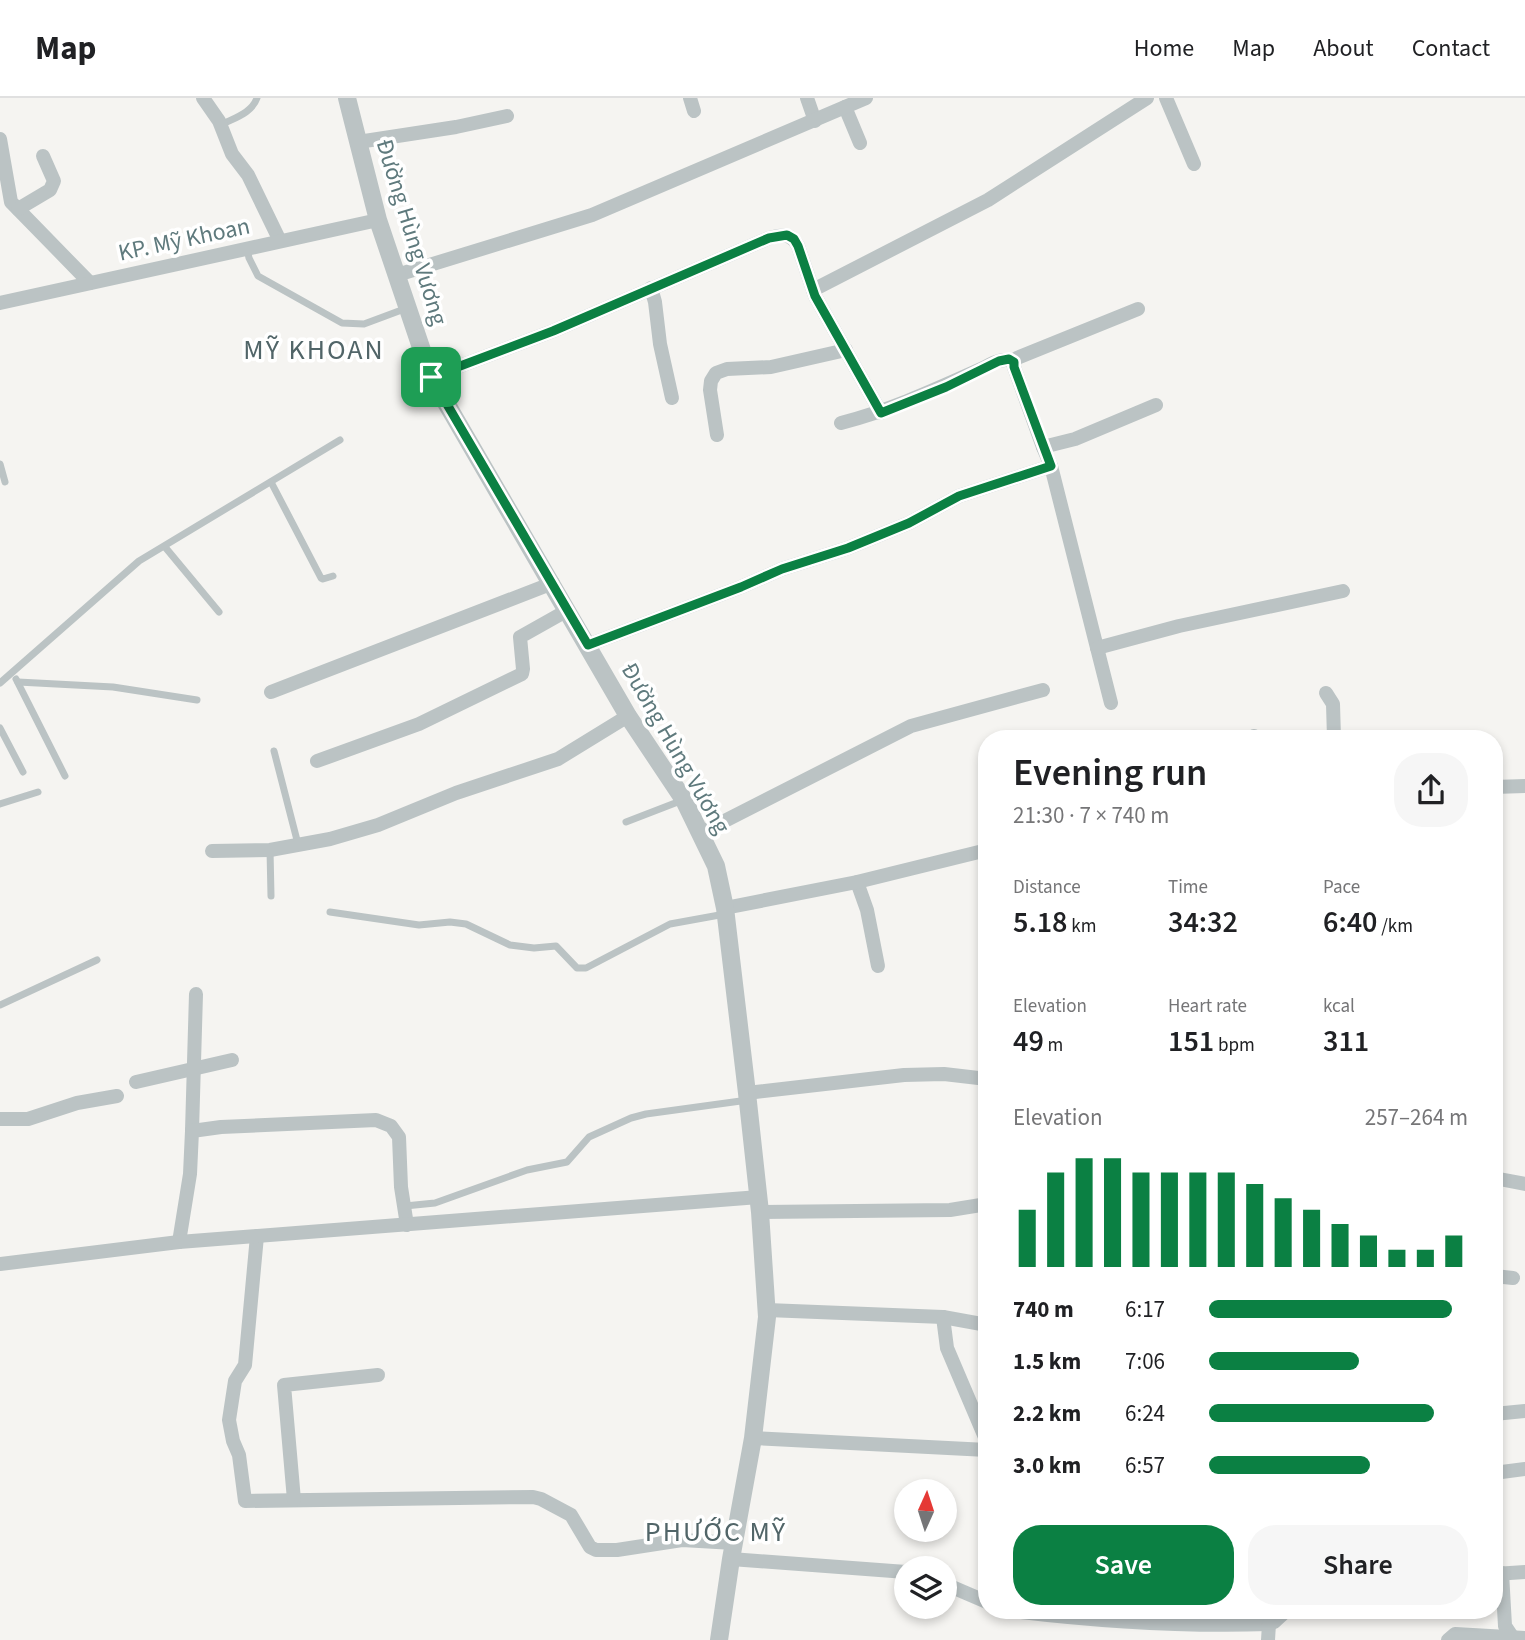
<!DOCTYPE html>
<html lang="en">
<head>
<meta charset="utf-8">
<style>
	:root { --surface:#fff; --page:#f6f6f6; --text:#202124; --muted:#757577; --line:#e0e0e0; --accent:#0b8043 }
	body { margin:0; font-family:"Source Sans 3",sans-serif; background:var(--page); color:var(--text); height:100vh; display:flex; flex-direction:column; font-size:26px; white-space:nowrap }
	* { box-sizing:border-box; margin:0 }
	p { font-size:23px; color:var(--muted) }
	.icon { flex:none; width:38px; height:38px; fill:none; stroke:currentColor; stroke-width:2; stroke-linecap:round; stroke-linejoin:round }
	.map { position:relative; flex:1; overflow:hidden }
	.panel { position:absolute; left:978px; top:632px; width:525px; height:889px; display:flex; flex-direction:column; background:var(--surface); border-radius:28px; box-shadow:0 4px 10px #0003 }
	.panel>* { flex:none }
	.needle { width:46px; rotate:3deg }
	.tools { position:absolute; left:894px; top:1381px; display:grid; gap:14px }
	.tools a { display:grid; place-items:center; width:63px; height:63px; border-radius:50%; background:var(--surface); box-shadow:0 4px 10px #0003; font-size:35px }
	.pin { position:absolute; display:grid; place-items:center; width:60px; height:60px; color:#fff; margin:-30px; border-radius:14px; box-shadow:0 4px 10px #0006 }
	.round { display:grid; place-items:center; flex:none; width:74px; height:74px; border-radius:28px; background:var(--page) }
	.overview { display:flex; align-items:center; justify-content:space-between; height:119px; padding:0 35px }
	h1 { font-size:38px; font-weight:600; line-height:52px }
	.metrics { display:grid; grid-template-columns:repeat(3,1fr); gap:10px; height:119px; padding:7px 35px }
	.metrics div { display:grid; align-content:center }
	.metrics b { font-size:30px; font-weight:600 }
	.metrics small { font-size:19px; font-weight:400 }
	.metrics p { font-size:19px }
	.chart { height:196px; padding:14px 35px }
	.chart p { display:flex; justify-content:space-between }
	.chart svg { width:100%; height:126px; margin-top:7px; stroke:var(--accent); stroke-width:6 }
	.cta { display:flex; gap:14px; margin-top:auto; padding:14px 35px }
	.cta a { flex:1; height:80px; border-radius:28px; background:var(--accent); color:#fff; font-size:28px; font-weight:600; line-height:80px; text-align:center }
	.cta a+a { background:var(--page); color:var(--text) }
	ul { padding:0 35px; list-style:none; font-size:23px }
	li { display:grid; grid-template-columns:112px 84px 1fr; align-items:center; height:52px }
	li i { height:18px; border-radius:9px; background:var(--accent) }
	header { display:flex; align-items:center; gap:42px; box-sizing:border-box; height:98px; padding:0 35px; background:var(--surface); border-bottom:2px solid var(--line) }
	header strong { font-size:33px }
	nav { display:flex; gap:38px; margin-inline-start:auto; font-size:24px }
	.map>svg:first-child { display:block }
</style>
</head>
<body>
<header>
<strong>Map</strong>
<nav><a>Home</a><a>Map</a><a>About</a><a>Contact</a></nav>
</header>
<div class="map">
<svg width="1525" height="1542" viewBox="0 0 1525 1542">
	<rect width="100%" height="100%" fill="#f5f4f1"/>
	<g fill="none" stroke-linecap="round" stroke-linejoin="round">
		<g stroke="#bbc3c4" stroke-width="7">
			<path d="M221,27c13,-7 31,-12 36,-27"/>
			<path d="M247,151l2,9 9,18 84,47 22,1 43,-16"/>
			<path d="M0,366l5,18"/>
			<path d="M271,384l50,96 2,1 10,-3"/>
			<path d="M165,449l54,65"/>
			<path d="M16,581l49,97"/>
			<path d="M18,584l95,5 84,13"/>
			<path d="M0,585l139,-122 201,-121"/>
			<path d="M0,630l23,44"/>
			<path d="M274,653l24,93"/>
			<path d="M0,706l38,-12"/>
			<path d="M626,724l57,-22"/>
			<path d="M270,752l1,46"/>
			<path d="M330,814l89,13 31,-3 16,2 44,21 24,3 22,-2 21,22h9l84,-44 55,-10"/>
			<path d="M0,907l97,-45"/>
			<path d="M405,1108l30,-3 92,-33 40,-8 22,-25 42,-19 15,-4 102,-14"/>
		</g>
		<g stroke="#bbc3c4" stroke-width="14">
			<path d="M203,0l16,23 13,33 16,21 32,66"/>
			<path d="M690,0l4,13"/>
			<path d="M807,0l8,23"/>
			<path d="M1166,0l28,66"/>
			<path d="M845,9l15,36"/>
			<path d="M0,41l11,63 79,81"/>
			<path d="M358,44l98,-15 51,-11"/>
			<path d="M18,111l32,-19 4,-9 -11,-25"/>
			<path d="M397,177l195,-60 274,-117"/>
			<path d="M651,190l4,14 5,42 12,54"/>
			<path d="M813,192l175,-90 159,-102"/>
			<path d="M0,205l378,-83"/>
			<path d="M1014,264v5l29,80"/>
			<path d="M431,279l122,-46 216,-93c13,-3 22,-6 29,8l17,50 66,117"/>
			<path d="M841,325c50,-13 91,-32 138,-53 11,-5 23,-14 35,-8l3,-4 121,-49"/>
			<path d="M717,337l-7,-45 1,-9 5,-8 11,-4 44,-2 75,-17"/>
			<path d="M1051,368l60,237"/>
			<path d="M588,547l153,-58 41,-18 66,-21 61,-25 50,-27 92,-30 -8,-19 32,-8 81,-34"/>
			<path d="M1097,550l82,-22 164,-35"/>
			<path d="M271,594l282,-109"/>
			<path d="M1326,595l7,11 1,34"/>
			<path d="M1254,638v2"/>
			<path d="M317,663l102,-37 103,-50 1,-5 -3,-32 48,-27"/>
			<path d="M1494,689l31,-1"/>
			<path d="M701,735l210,-107 132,-36"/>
			<path d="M212,753l58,-1 60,-11 48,-14 78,-32 102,-34 70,-43"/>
			<path d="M857,784l10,28 11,56"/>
			<path d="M725,810l132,-26 130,-32"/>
			<path d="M136,984l96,-22"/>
			<path d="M747,995l157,-18 40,-1 43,5"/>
			<path d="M0,1021h28l49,-16 40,-7"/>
			<path d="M192,1033l4,-137"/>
			<path d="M1494,1080l31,6"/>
			<path d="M760,1114l190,-2 37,-6"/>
			<path d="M257,1138l-12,129 -10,16 -6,39 4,21 6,14 6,46 288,-4 8,2 30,16 19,32 6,3h21l65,-10 52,3"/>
			<path d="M179,1144l11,-68 2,-43 29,-4 155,-7 15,6 8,11 2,50 6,38"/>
			<path d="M0,1166l179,-22 580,-45"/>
			<path d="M1494,1178l19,2"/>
			<path d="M767,1212l176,7 44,8"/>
			<path d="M943,1219l4,31 40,94"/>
			<path d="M1494,1316l31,-3"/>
			<path d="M753,1340l234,12"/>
			<path d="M1494,1375l31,-4"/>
			<path d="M294,1402l-10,-115 94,-10"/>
			<path d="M731,1461l175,13"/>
			<path d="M1502,1475l3,53 8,12"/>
			<path d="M1495,1476l30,-2"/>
			<path d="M945,1486l42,18"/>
			<path d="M1005,1512c88,11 175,17 264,14l5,-2 13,-12"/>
			<path d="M1268,1542l1,-16"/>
			<path d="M1448,1542l7,-6 70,4"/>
		</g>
		<path stroke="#bbc3c4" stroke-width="18" d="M347,0l31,122 53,157 197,339 56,84 32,66 9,42 22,185 13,119 7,105 -14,121 -22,121 -12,81"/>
	</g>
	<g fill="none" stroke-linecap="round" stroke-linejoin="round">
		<defs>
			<path id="route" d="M787,137l7,4 4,7 17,50 66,117 65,-26 53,-26 10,-2 5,3v5l37,99 -92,30 -50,27 -61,25 -66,21 -41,18 -153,58 -157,-268 122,-46 216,-93z"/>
		</defs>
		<use href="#route" stroke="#fff" stroke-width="14"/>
		<use href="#route" stroke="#0b8043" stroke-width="9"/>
	</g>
	<g text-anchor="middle" stroke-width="7" stroke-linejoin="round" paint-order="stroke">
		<g font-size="24" fill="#5f7a7d" stroke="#fff">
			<text transform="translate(412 134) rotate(73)" y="8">Đường Hùng Vương</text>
			<text transform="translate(184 141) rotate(-12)" y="8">KP. Mỹ Khoan</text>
			<text transform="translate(676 650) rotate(60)" y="8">Đường Hùng Vương</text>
		</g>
		<g font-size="28" letter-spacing="2" fill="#516568" stroke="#fff">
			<text x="314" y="261">MỸ KHOAN</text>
			<text x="716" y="1443">PHƯỚC MỸ</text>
		</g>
	</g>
</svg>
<div class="tools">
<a><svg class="needle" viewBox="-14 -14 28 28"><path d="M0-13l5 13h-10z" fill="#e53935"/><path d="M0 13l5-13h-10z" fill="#757577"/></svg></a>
<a><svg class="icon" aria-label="layers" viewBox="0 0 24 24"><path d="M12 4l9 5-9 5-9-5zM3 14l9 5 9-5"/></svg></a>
</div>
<div class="pin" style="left:431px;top:279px;background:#1e9e55"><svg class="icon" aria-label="arrive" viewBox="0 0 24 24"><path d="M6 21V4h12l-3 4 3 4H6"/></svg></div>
<section class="panel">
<div class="overview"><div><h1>Evening run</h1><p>21:30 · 7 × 740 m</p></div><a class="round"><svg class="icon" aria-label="share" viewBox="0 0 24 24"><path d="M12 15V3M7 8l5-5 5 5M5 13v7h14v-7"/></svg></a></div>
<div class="metrics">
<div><p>Distance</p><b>5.18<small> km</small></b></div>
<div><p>Time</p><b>34:32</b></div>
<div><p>Pace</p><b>6:40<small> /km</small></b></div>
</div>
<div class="metrics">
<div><p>Elevation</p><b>49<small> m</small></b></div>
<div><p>Heart rate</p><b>151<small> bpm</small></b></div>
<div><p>kcal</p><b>311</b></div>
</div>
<div class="chart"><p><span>Elevation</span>257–264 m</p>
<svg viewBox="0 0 160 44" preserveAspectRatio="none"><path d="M5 44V24M15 44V11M25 44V6M35 44V6M45 44V11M55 44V11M65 44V11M75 44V11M85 44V15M95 44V20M105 44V24M115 44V29M125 44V33M135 44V38M145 44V38M155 44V33"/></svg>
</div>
<ul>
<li><b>740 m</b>6:17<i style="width:94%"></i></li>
<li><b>1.5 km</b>7:06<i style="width:58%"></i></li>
<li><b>2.2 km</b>6:24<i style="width:87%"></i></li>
<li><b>3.0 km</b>6:57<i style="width:62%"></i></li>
</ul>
<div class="cta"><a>Save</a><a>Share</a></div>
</section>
</div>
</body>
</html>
